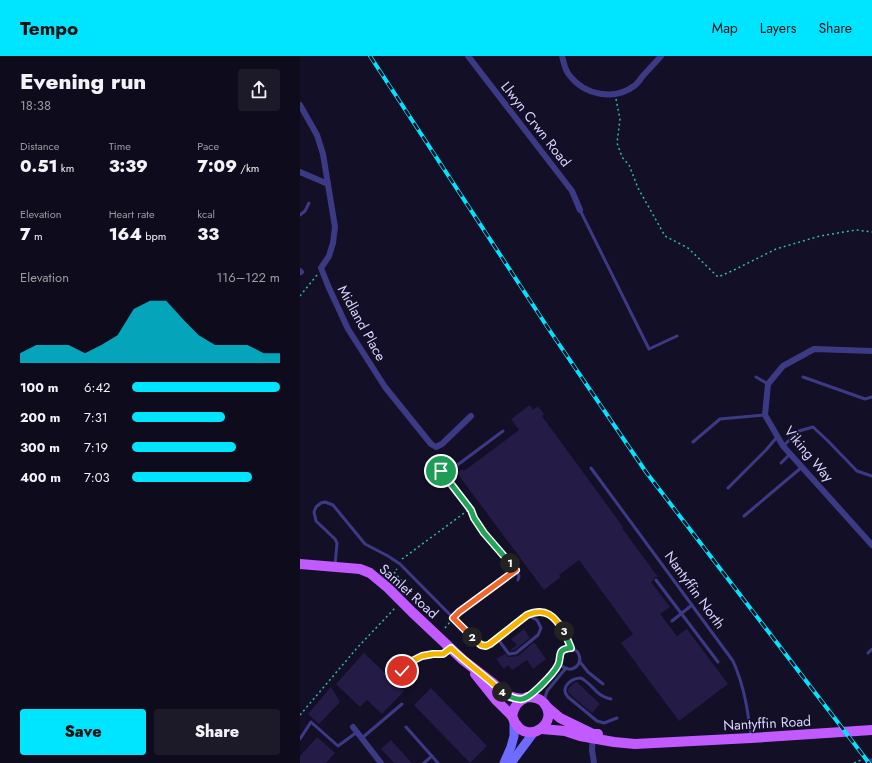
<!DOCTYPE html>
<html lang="en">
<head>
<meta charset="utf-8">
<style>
	:root { --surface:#0e0b1c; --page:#1c1929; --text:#f1f3f6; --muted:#9b9ba3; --accent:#00e5ff }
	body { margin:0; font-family:Jost,sans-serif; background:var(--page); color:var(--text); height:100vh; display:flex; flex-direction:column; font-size:15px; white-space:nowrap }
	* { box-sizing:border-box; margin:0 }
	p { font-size:13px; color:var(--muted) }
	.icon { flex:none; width:22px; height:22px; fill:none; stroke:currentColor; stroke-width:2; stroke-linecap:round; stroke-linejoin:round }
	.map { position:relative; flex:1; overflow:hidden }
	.details { display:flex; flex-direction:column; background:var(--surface); width:300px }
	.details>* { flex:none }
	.pin { position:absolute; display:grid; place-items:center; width:34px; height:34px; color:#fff; margin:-17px; border:2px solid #fff; border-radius:50%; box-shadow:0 1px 4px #0007 }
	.km { position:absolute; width:20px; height:20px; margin:-10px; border-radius:50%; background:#222; color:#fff; font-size:11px; line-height:20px; text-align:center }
	.round { display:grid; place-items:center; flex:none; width:42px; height:42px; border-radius:4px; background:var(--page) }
	.overview { display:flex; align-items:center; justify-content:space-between; height:68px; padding:0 20px }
	h1 { font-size:22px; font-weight:800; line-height:30px }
	.metrics { display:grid; grid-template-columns:repeat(3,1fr); gap:6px; height:68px; padding:4px 20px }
	.metrics div { display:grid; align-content:center }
	.metrics b { font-size:17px; font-weight:800 }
	.metrics small { font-size:11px; font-weight:400 }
	.metrics p { font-size:11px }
	.chart { height:112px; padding:8px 20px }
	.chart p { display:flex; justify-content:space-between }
	.chart svg { width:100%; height:72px; margin-top:4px; fill:var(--accent); opacity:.7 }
	.button { display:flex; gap:8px; margin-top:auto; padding:8px 20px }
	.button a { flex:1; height:46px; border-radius:4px; background:var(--accent); color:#111; font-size:16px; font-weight:800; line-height:46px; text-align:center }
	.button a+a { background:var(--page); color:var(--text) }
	ul { padding:0 20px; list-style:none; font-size:13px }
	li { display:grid; grid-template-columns:64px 48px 1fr; align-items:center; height:30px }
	li i { height:10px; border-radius:5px; background:var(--accent) }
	header { display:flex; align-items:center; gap:24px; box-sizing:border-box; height:56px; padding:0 20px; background:var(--accent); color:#111 }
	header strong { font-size:19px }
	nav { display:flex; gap:22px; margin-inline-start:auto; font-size:14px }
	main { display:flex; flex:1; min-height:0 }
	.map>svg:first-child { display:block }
</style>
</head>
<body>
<header>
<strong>Tempo</strong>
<nav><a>Map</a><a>Layers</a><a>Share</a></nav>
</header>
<main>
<section class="details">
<div class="overview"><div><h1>Evening run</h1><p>18:38</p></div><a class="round"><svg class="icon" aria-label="share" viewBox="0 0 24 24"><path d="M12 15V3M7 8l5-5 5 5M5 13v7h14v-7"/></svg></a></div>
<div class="metrics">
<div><p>Distance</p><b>0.51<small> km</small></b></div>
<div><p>Time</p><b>3:39</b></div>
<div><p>Pace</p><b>7:09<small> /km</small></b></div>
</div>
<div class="metrics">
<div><p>Elevation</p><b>7<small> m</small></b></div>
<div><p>Heart rate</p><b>164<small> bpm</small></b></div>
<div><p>kcal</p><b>33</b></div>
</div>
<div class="chart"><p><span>Elevation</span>116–122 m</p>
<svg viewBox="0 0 160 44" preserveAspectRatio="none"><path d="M0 44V38L10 33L20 33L30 33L40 38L50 33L60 27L70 11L80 6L90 6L100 17L110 27L120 33L130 33L140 33L150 38L160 38V44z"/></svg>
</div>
<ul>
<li><b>100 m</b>6:42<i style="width:100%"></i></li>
<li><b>200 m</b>7:31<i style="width:63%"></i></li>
<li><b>300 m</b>7:19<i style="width:70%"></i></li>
<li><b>400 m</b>7:03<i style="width:81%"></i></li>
</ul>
<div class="button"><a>Save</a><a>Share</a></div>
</section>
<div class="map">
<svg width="572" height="707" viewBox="0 0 572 707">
	<rect width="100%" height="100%" fill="#130f26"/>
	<g fill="#241b47">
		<path d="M230,349l3,5 5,-4 6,8 -2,2 81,111 -1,1 36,49h-3l-2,4 -2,1 19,25 -10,7 17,22 10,-7 41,55 -49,37 -58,-78 12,-9 -54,-74 -20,15 2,2 -17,13 -87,-117 5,-4 2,2 55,-41 -8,-11z"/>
		<path d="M224,573l6,9 -15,12 -5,1v-1l7,-5 -6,-6z"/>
		<path d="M234,586l12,17 -13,10 -6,-9 -15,10 -4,-5 -4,4 -8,-10 9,-5 3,3 10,-1z"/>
		<path d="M64,597l40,38 -22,23 -15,-14 -7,7 -24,-23z"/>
		<path d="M275,626h2l23,22 -8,9 -18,-15 -6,-6v-3z"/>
		<path d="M31,631l9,15 -21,22 -11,-10z"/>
		<path d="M131,632l56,58 -17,17 -56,-58z"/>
		<path d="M17,681l18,16 -9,10h-26v-7z"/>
		<path d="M91,684l21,23h-18l-13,-14z"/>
	</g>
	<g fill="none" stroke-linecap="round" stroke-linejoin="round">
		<g stroke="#2fb8b0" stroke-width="1.5" stroke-dasharray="2 3" stroke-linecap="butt">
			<path d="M316,43l4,20 -3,24 5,14 7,8 9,23 27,48 23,12 30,29 16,-7 42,-21 44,-13 36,-6 16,2"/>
			<path d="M0,240l17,-21"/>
			<path d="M102,503l65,-48"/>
			<path d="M96,528l5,-4 -7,-8 3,-3"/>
			<path d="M157,558l54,-41"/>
			<path d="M145,572l5,-6"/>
			<path d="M0,659l57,-67 38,-40"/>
			<path d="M554,707l7,-3"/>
		</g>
		<g stroke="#3d3a85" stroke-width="3">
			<path d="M280,154l69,139 28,-13"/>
			<path d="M0,159l5,-4 4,-8"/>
			<path d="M456,321l12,7"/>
			<path d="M503,321l62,22 7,-2"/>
			<path d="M393,386l27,-23 45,-4"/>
			<path d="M483,390l16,-15 14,-4 15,14 29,30 15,5"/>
			<path d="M481,407l9,-9"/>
			<path d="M291,412l142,193c11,24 15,50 18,76"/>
			<path d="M141,415l30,39 3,8 10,15 32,37 3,6 -1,4"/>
			<path d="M144,419l59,-44"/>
			<path d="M428,432l38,-38 11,-13"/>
			<path d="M444,460l58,-49"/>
			<path d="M35,510l2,-23 -2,-4 -19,-18 -2,-9 2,-5 5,-4 4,-1 8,3 32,39 23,12 12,8 77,78 4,3 5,2 4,-3 37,-29c27,-11 36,13 44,33"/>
			<path d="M356,524l62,82"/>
			<path d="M372,565l20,-16"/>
			<path d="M197,582l12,16 7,-1 22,-18 3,-7 -4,-8 -10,-5"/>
			<path d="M568,597l4,-4"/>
			<path d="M280,606l8,10 15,12"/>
			<path d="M103,615l9,-10 10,-5 11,-2h10l6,-5"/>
			<path d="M231,638c10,-8 19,-17 26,-27 4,-6 1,-13 7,-17 5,-4 13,-1 15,5 5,13 -14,21 -20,6"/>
			<path d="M311,643c-16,-3 -17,-14 -30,-21 -9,0 -22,9 -13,19l29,24 7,2 13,-5"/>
			<path d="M244,645l3,-10 19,-23"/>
			<path d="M106,671l32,36"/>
			<path d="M62,682l40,-34"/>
			<path d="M0,683l11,-17 27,24 19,-14"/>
			<path d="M124,707l8,-7"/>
		</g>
		<g stroke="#3d3a85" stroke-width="6">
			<path d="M168,0l104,135 8,19"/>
			<path d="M262,0c2,7 3,15 8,20 15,19 44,25 64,10 3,-2 6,-6 8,-9 6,-7 13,-14 19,-21"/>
			<path d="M0,49l17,30 6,19 12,73 -2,16 -4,13 -8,12 8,20 19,41 37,58 46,57 5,3 6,-3 29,-28"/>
			<path d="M0,116l28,12"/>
			<path d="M0,215l1,1"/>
			<path d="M572,295l-58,-2 -31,17 -15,18 -3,31 18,31 89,99"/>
			<path d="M53,671l28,36"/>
			<path d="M293,679l-1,15 2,13"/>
			<path d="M568,707l4,-2"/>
		</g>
		<g stroke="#6f6bff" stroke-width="9">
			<path d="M204,707l7,-16 3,-11v-16"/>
			<path d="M211,707l23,-31"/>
		</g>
		<g stroke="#c25bff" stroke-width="10">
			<path d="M0,508l60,5 10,4 18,15 24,24 51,48 31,24 8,8 7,4 7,2 7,1"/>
			<path d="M175,618l20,25 17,17"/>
			<path d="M227,641c6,0 13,1 17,6 16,19 -15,42 -28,21 -2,-2 -3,-6 -4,-8 2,-10 6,-15 15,-19z"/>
			<path d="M247,651l13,11 33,16h5"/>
			<path d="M242,673l23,2 15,5 34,6 21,2 116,-6 121,-8"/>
		</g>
		<defs>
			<path id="rail" d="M70,0l178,272 98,144 223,291"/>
		</defs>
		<use href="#rail" stroke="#00e5ff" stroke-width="4"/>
		<use href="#rail" stroke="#130f26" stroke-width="2.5" stroke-dasharray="8" stroke-linecap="butt"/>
	</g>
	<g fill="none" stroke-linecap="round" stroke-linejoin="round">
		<defs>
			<path id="split-1" d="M141,415l30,39 3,8 10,15 26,30"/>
			<path id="split-2" d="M172,581l-19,-19 6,-6 57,-42 -6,-7"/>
			<path id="split-3" d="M172,581l9,8 5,1 4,-2 37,-29c19,-8 27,1 37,16"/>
			<path id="split-4" d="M202,636c6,4 13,8 20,7 9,-1 32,-26 36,-34 4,-8 -2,-16 13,-17l-7,-17"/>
			<path id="split-5" d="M102,615l10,-10 10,-5 11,-2h10l8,-6c16,16 35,28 51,44"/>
		</defs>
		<use href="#split-1" stroke="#fff" stroke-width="8"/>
		<use href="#split-2" stroke="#fff" stroke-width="8"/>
		<use href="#split-3" stroke="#fff" stroke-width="8"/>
		<use href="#split-4" stroke="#fff" stroke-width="8"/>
		<use href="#split-5" stroke="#fff" stroke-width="8"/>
		<use href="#split-1" stroke="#22a559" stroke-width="5"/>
		<use href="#split-2" stroke="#f0652b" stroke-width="5"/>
		<use href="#split-3" stroke="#f5b400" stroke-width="5"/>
		<use href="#split-4" stroke="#22a559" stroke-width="5"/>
		<use href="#split-5" stroke="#f5b400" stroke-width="5"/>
	</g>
	<g text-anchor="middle" stroke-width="3" stroke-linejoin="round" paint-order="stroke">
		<g font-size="14" fill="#d9d4ff" stroke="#130f26">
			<text transform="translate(236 68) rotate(52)" y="5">Llwyn Crwn Road</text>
			<text transform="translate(62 267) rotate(61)" y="5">Midland Place</text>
			<text transform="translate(509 398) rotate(50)" y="5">Viking Way</text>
			<text transform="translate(395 534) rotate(54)" y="5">Nantyffin North</text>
			<text transform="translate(109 535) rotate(42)" y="5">Samlet Road</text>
			<text transform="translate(467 667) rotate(-3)" y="5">Nantyffin Road</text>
		</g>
	</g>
</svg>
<div class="pin" style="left:141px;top:415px;background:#1e9e55"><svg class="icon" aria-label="arrive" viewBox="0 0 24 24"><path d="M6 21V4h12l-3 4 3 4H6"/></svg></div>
<div class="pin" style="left:102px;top:615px;background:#d93025"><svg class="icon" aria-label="check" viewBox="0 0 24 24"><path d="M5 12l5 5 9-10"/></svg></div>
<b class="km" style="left:210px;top:507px">1</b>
<b class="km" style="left:172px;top:581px">2</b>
<b class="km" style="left:264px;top:575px">3</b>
<b class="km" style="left:202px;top:636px">4</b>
</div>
</main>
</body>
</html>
